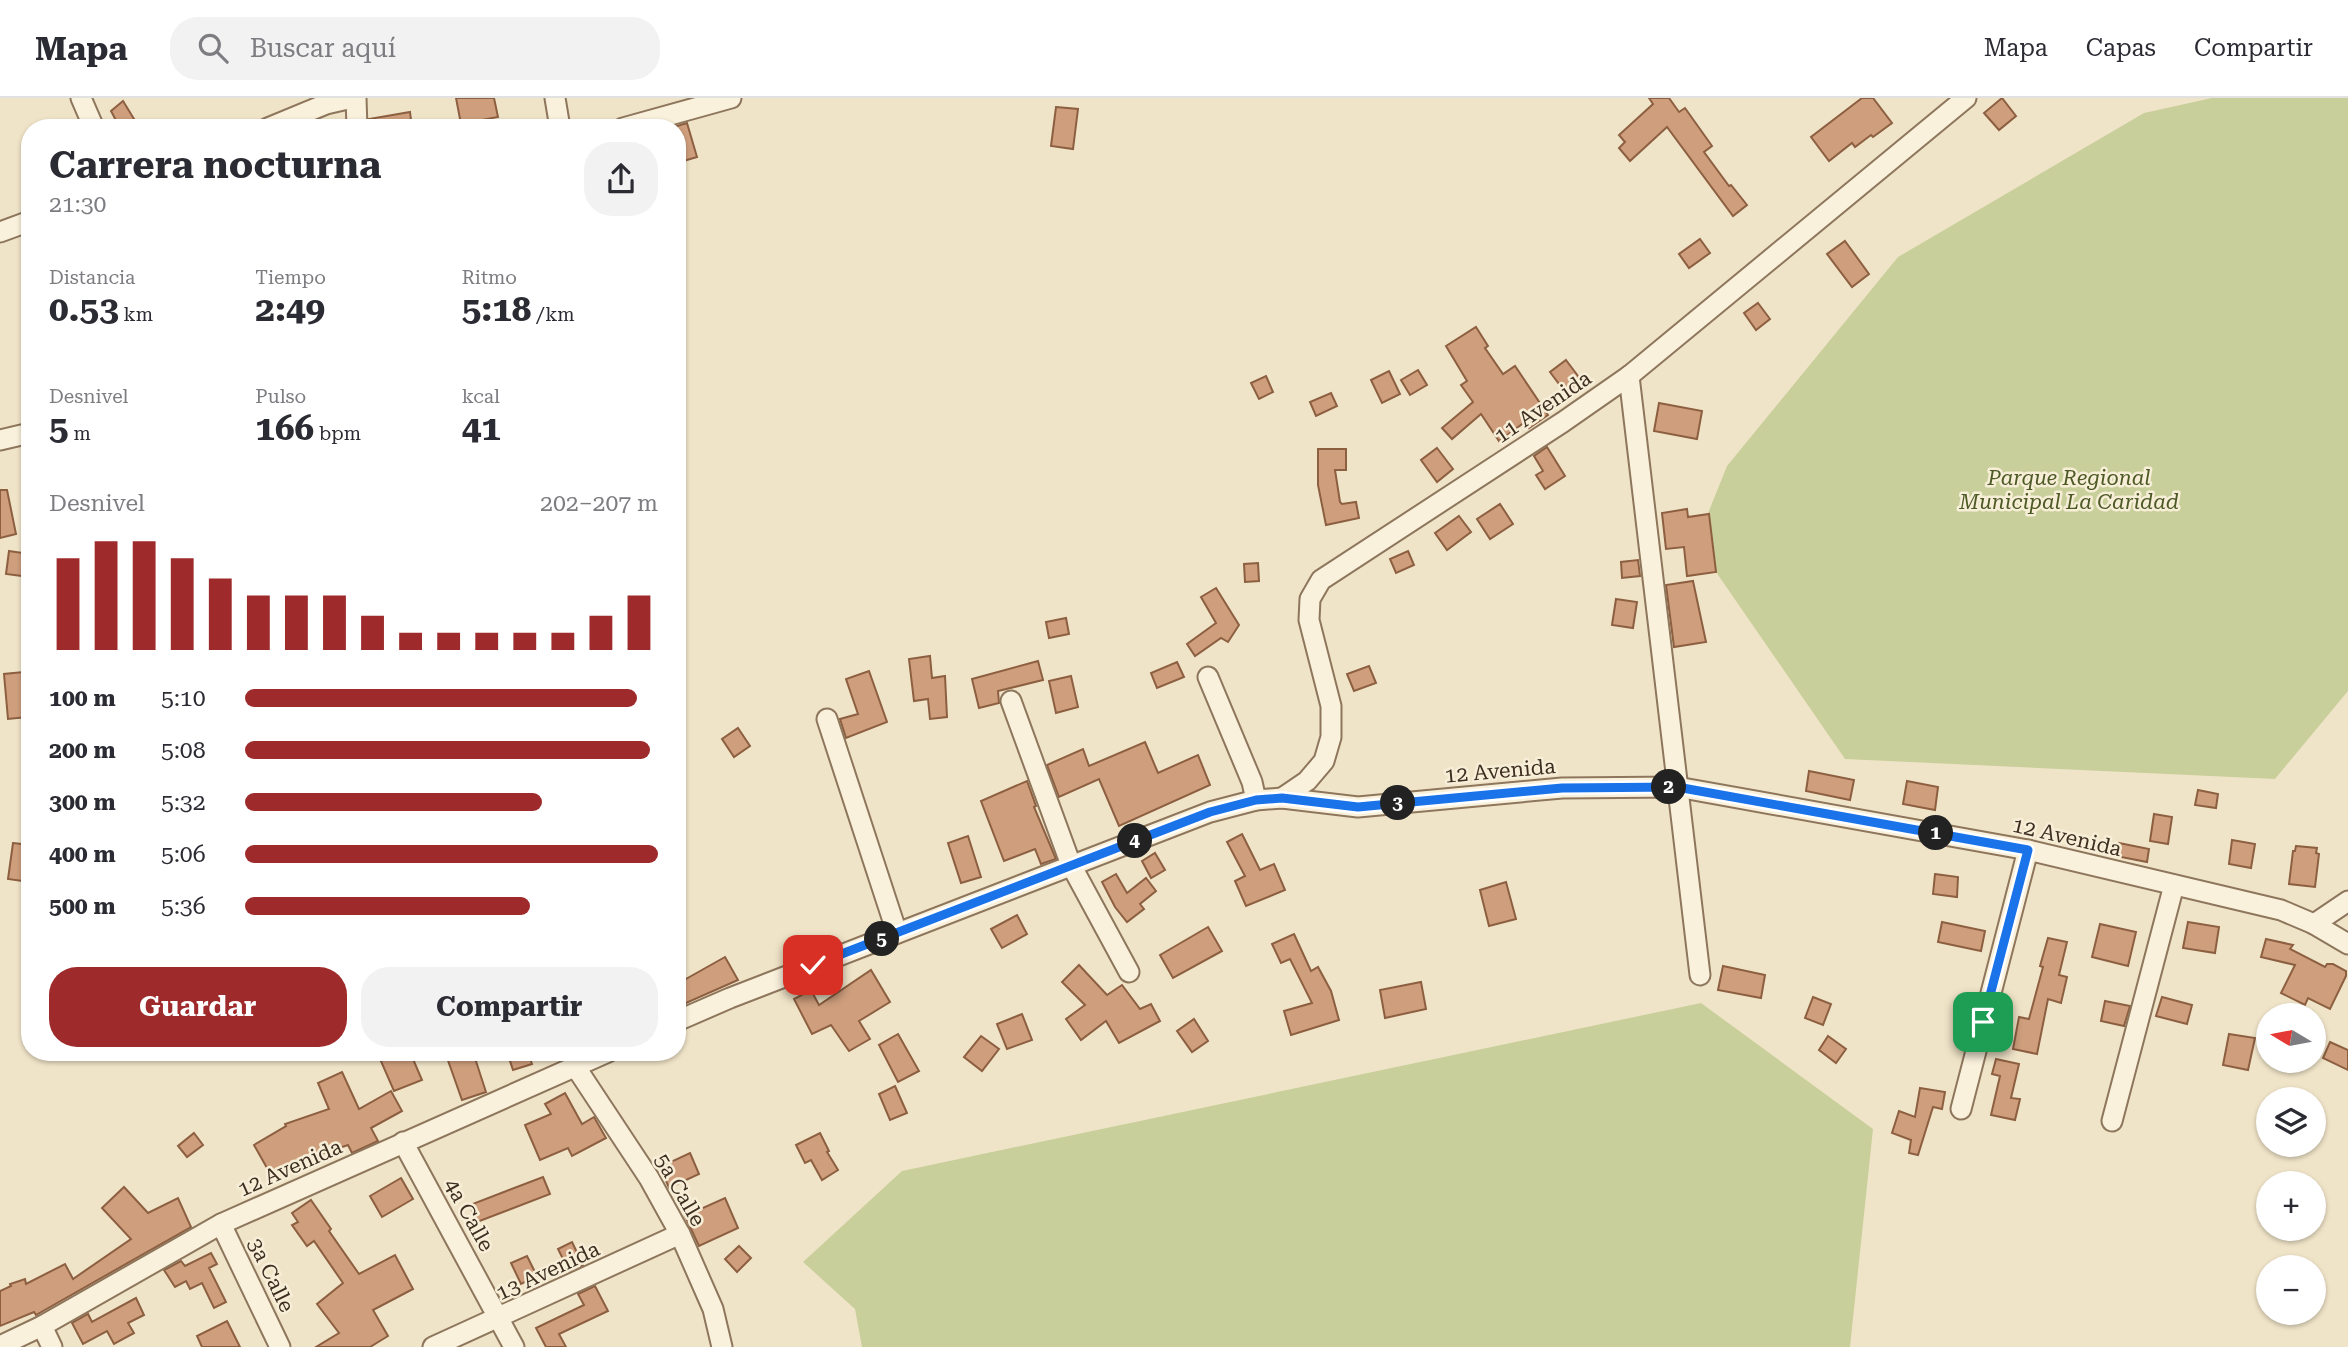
<!DOCTYPE html>
<html lang="es">
<head>
<meta charset="utf-8">
<style>
	:root { --surface:#fff; --page:#f2f2f3; --text:#2b2b33; --muted:#7c7c81; --line:#e1e1e2; --accent:#9e2a2b }
	body { margin:0; font-family:"Roboto Serif",serif; background:var(--page); color:var(--text); height:100vh; display:flex; flex-direction:column; font-size:26px; white-space:nowrap }
	* { box-sizing:border-box; margin:0 }
	p { font-size:23px; color:var(--muted) }
	.icon { flex:none; width:38px; height:38px; fill:none; stroke:currentColor; stroke-width:2; stroke-linecap:round; stroke-linejoin:round }
	.map { position:relative; flex:1; overflow:hidden }
	.details { position:absolute; left:21px; top:21px; width:665px; height:942px; display:flex; flex-direction:column; background:var(--surface); border-radius:28px; box-shadow:0 2px 5px #0004 }
	.details>* { flex:none }
	.needle { width:46px; rotate:280deg }
	.fabs { position:absolute; left:2256px; top:905px; display:grid; gap:14px }
	.fabs a { display:grid; place-items:center; width:70px; height:70px; border-radius:50%; background:var(--surface); box-shadow:0 2px 5px #0004; font-size:35px }
	.pin { position:absolute; display:grid; place-items:center; width:60px; height:60px; color:#fff; margin:-30px; border-radius:14px; box-shadow:0 4px 10px #0006 }
	.km { position:absolute; width:35px; height:35px; margin:-18px; border-radius:50%; background:#222; color:#fff; font-size:19px; line-height:35px; text-align:center }
	.round { display:grid; place-items:center; flex:none; width:74px; height:74px; border-radius:28px; background:var(--page) }
	.summary { display:flex; align-items:center; justify-content:space-between; height:119px; padding:0 28px }
	h1 { font-size:38px; font-weight:700; line-height:52px }
	.figures { display:grid; grid-template-columns:repeat(3,1fr); gap:10px; height:119px; padding:7px 28px }
	.figures div { display:grid; align-content:center }
	.figures b { font-size:35px; font-weight:700 }
	.figures small { font-size:19px; font-weight:400 }
	.figures p { font-size:19px }
	.chart { height:196px; padding:14px 28px }
	.chart p { display:flex; justify-content:space-between }
	.chart svg { width:100%; height:126px; margin-top:7px; stroke:var(--accent); stroke-width:6 }
	.primary-button { display:flex; gap:14px; margin-top:auto; padding:14px 28px }
	.primary-button a { flex:1; height:80px; border-radius:28px; background:var(--accent); color:#fff; font-size:28px; font-weight:700; line-height:80px; text-align:center }
	.primary-button a+a { background:var(--page); color:var(--text) }
	ul { padding:0 28px; list-style:none; font-size:23px }
	li { display:grid; grid-template-columns:112px 84px 1fr; align-items:center; height:52px }
	li i { height:18px; border-radius:9px; background:var(--accent) }
	header { display:flex; align-items:center; gap:42px; box-sizing:border-box; height:98px; padding:0 35px; background:var(--surface); border-bottom:2px solid var(--line) }
	header strong { font-size:33px }
	nav { display:flex; gap:38px; margin-inline-start:auto; font-size:24px }
	.search { width:490px; height:63px; background:var(--page); display:flex; align-items:center; gap:18px; box-sizing:border-box; padding:0 24px; border-radius:28px; color:var(--muted); font-size:26px }
	.map>svg:first-child { display:block }
</style>
</head>
<body>
<header>
<strong>Mapa</strong>
<div class="search"><svg class="icon" aria-label="search" viewBox="0 0 24 24"><circle cx="10" cy="10" r="6"/><path d="M15 15l6 6"/></svg>Buscar aquí</div>
<nav><a>Mapa</a><a>Capas</a><a>Compartir</a></nav>
</header>
<div class="map">
<svg width="2348" height="1249" viewBox="0 0 2348 1249">
	<rect width="100%" height="100%" fill="#f0e4c8"/>
	<g fill="#c9cf9b">
		<path d="M2212,0h136v593l-73,88 -430,-20 -149,-216 31,-77 171,-209 246,-144z"/>
		<path d="M1701,905l172,126 -23,218h-988l-7,-38 -52,-47 99,-91z"/>
	</g>
	<g fill="#cf9f7d" stroke="#8d5f41" stroke-width="2">
		<path d="M456,0h38l4,19 -37,7z"/>
		<path d="M1649,0h20l10,14 6,-4 27,38 -8,6 25,34 2,-1 16,20 -14,11 -66,-89 -37,34 -11,-13 6,-6 -6,-7 34,-31z"/>
		<path d="M1862,0h11l19,25 -19,14 -2,-2 -16,12 -3,-4 -23,18 -18,-24z"/>
		<path d="M2002,0l14,18 -17,14 -15,-17z"/>
		<path d="M123,3l11,18 -14,9 -9,-17z"/>
		<path d="M1056,9l22,2 -5,40 -22,-3z"/>
		<path d="M410,14l2,16h-43v-9z"/>
		<path d="M687,25l10,34 -20,6v-37z"/>
		<path d="M1700,141l10,14 -21,15 -10,-14z"/>
		<path d="M1845,143l24,33 -17,13 -25,-33z"/>
		<path d="M1758,205l12,16 -14,11 -12,-17z"/>
		<path d="M1476,229l12,19 -3,2 18,26 12,-8 33,49 -19,13 -4,-6 -26,19 -18,-27 -29,25 -10,-11 31,-26 -12,-17 6,-4 -21,-35z"/>
		<path d="M1566,262l15,20 -16,12 -15,-20z"/>
		<path d="M1418,272l9,15 -17,10 -9,-15z"/>
		<path d="M1389,273l11,23 -18,9 -11,-23z"/>
		<path d="M1266,278l7,16 -14,7 -8,-16z"/>
		<path d="M1331,295l6,13 -21,10 -6,-14z"/>
		<path d="M1659,305l43,8 -5,28 -43,-8z"/>
		<path d="M1547,349l18,29 -20,13 -9,-14 7,-4 -9,-15z"/>
		<path d="M1437,350l16,21 -16,13 -16,-22z"/>
		<path d="M1318,351h28v21h-11l5,32 2,2 14,-2 3,16 -33,7 -8,-40z"/>
		<path d="M0,392h7l9,44 -16,4z"/>
		<path d="M1500,406l13,20 -23,15 -13,-20z"/>
		<path d="M1687,411l1,8 21,-3 7,58 -29,4 -3,-29 -18,2 -4,-36z"/>
		<path d="M1459,418l12,16 -24,18 -12,-17z"/>
		<path d="M9,453l21,3v23l-24,-3z"/>
		<path d="M1408,453l6,14 -18,8 -6,-14z"/>
		<path d="M1638,462l2,16 -18,2 -1,-16z"/>
		<path d="M1258,465l1,18 -14,1 -1,-18z"/>
		<path d="M1693,483l13,61 -32,5 -8,-62z"/>
		<path d="M1216,490l23,37 -11,17 -7,-4 -26,18 -8,-12 29,-21 -15,-26z"/>
		<path d="M1616,501l21,3 -4,26 -21,-3z"/>
		<path d="M1066,520l3,16 -20,4 -3,-16z"/>
		<path d="M930,558l2,22 13,-2 2,41 -17,2 -2,-20 -14,2 -5,-42z"/>
		<path d="M1038,563l5,19 -45,11 1,12 -20,5 -7,-29z"/>
		<path d="M1177,564l7,15 -27,11 -6,-15z"/>
		<path d="M1369,568l7,17 -22,8 -7,-17z"/>
		<path d="M869,573l18,51 -41,16 -6,-19 18,-5 -12,-35z"/>
		<path d="M23,574l4,45 -19,2 -4,-45z"/>
		<path d="M1071,578l7,31 -22,6 -7,-32z"/>
		<path d="M738,630l12,18 -16,11 -12,-18z"/>
		<path d="M1145,644l13,31 40,-18 12,30 -91,41 -20,-47 -40,18 -12,-32 36,-16 6,17z"/>
		<path d="M1809,673l45,9 -4,20 -44,-9z"/>
		<path d="M1027,683l9,25 -2,1 22,52 -15,5 -6,-15 -31,12 -23,-60z"/>
		<path d="M1907,683l31,6 -3,23 -32,-6z"/>
		<path d="M2198,692l20,4 -2,14 -21,-3z"/>
		<path d="M2154,716l18,3 -4,27 -18,-3z"/>
		<path d="M1242,736l18,36 14,-6 11,26 -39,16 -11,-25 10,-5 -18,-34z"/>
		<path d="M968,738l13,41 -20,6 -13,-40z"/>
		<path d="M2232,742l23,4 -4,24 -22,-4z"/>
		<path d="M13,745l17,2v37l-22,-3z"/>
		<path d="M2119,745l30,6 -2,13 -31,-6z"/>
		<path d="M2296,748l21,2 -1,5 3,1 -4,33 -26,-3 4,-33h2z"/>
		<path d="M1155,755l10,17 -14,8 -9,-17z"/>
		<path d="M1116,776l11,19 19,-15 10,13 -16,13 4,5 -17,13 -12,-15 -13,-25z"/>
		<path d="M1935,776l23,3 -1,20 -24,-3z"/>
		<path d="M1506,784l10,37 -27,7 -9,-36z"/>
		<path d="M1017,817l10,19 -25,14 -11,-19z"/>
		<path d="M1942,824l43,9 -4,20 -43,-9z"/>
		<path d="M2188,824l31,5 -4,26 -32,-5z"/>
		<path d="M2100,826l36,8 -8,34 -36,-9z"/>
		<path d="M1208,829l14,24 -49,27 -13,-23z"/>
		<path d="M1294,836l17,37 7,-4 13,24 8,29 -48,15 -7,-24 28,-8 -22,-44 -9,4 -9,-19z"/>
		<path d="M2048,840l19,4 -8,33 8,2 -6,26 -13,-4 -11,55 -24,-5 6,-32 10,2 14,-52 -3,-1z"/>
		<path d="M2266,841l27,6 -3,4 35,18 2,-3h6l13,7v5l-16,33 -22,-11 -3,7 -24,-12 14,-28 -34,-8z"/>
		<path d="M725,859l13,23 -61,27v-23z"/>
		<path d="M1079,867l28,30 15,-10 18,24 11,-5 9,17 -41,22 -13,-22 -25,19 -15,-21 19,-14 -23,-23z"/>
		<path d="M1723,868l42,9 -4,23 -43,-8z"/>
		<path d="M871,872l19,32 -31,19 11,18 -21,12 -18,-26 -19,9 -18,-35 17,-9 8,15z"/>
		<path d="M1421,884l5,27 -41,9 -5,-28z"/>
		<path d="M1813,899l18,7 -8,21 -18,-7z"/>
		<path d="M2162,899l30,8 -5,19 -31,-8z"/>
		<path d="M2105,903l25,5 -6,20 -23,-5z"/>
		<path d="M1022,916l10,26 -25,9 -10,-25z"/>
		<path d="M1194,921l14,22 -16,11 -15,-21z"/>
		<path d="M898,936l21,37 -21,11 -19,-37z"/>
		<path d="M2229,936l26,4 -7,32 -25,-5z"/>
		<path d="M981,938l18,13 -17,22 -18,-14z"/>
		<path d="M1828,938l18,13 -10,14 -17,-13z"/>
		<path d="M2330,944l18,8v20l-25,-12z"/>
		<path d="M377,954h33l12,28 -28,11z"/>
		<path d="M445,954h28l13,40 -24,8z"/>
		<path d="M517,954h11l4,12 -19,6 -5,-15z"/>
		<path d="M1996,961l23,5 -8,34 9,1 -5,21 -24,-5 9,-39 -8,-2z"/>
		<path d="M342,974l17,37 32,-18 11,20 -31,17 7,13 -26,12 -4,-8 -62,21 -15,9 -17,-30 32,-19 -1,-2 44,-15 -11,-26z"/>
		<path d="M895,988l12,27 -17,7 -11,-26z"/>
		<path d="M1920,990l25,4 -3,17 -9,-2 -15,48 -9,-2 2,-13 -19,-7 7,-22 16,6z"/>
		<path d="M565,995l17,31 12,-7 12,21 -34,18 -4,-8 -28,12 -15,-35 26,-11 -6,-10z"/>
		<path d="M194,1035l9,12 -16,12 -9,-11z"/>
		<path d="M820,1035l9,18 -2,1 11,18 -16,10 -11,-20 -6,3 -9,-18z"/>
		<path d="M690,1055l9,21 -30,14 -9,-21z"/>
		<path d="M543,1079l7,17 -73,28 -7,-17z"/>
		<path d="M401,1080l12,21 -31,18 -12,-21z"/>
		<path d="M124,1089l24,26 30,-15 13,29 -155,88 -2,-3 -34,14v-35l11,-5 -1,-2 15,-5 1,5 39,-20 8,15 58,-40 -29,-31z"/>
		<path d="M725,1100l13,30 -39,18 -14,-30z"/>
		<path d="M311,1102l20,29 -2,2 30,43 36,-19 18,34 -40,21 15,26 -18,11h-54l23,-14 -22,-29 26,-21 -29,-42 -7,5 -15,-21 6,-3 -6,-9z"/>
		<path d="M572,1144l11,23 -14,6 -11,-22z"/>
		<path d="M739,1148l12,12 -14,14 -12,-13z"/>
		<path d="M211,1155l6,11 -8,4 17,34 -12,6 -12,-25 -12,6 -4,-8 -11,6 -11,-17 17,-9 4,5z"/>
		<path d="M527,1158l10,20 -16,8 -10,-21z"/>
		<path d="M595,1188l13,25 -49,23 7,13h-20l-10,-19 48,-23 -6,-11z"/>
		<path d="M136,1200l8,17 -16,8 6,10 -20,11 -7,-13 -24,13 -11,-21 16,-9 4,8z"/>
		<path d="M227,1223l13,26h-38l-5,-11z"/>
	</g>
	<g fill="none" stroke-linecap="round" stroke-linejoin="round">
		<defs>
			<g id="minor">
				<path d="M81,0l13,30"/>
				<path d="M356,0l1,30"/>
				<path d="M555,0l5,30"/>
				<path d="M268,30l58,-24 26,-6"/>
				<path d="M623,30l108,-30"/>
				<path d="M0,134l30,-11"/>
				<path d="M1629,278l71,599"/>
				<path d="M0,342l30,-7"/>
				<path d="M1208,579l44,105 4,18"/>
				<path d="M1011,603l60,164 58,107"/>
				<path d="M827,621l70,214"/>
				<path d="M1282,700l25,-17 17,-20 7,-24v-31l-22,-86 1,-21 11,-19 242,-158 66,-46 337,-278"/>
				<path d="M2314,826l34,-23"/>
				<path d="M677,923l53,-23 480,-186 46,-12 26,-2 76,9 204,-19 115,-1 351,63 253,60 33,14 34,20"/>
				<path d="M575,968l74,112 31,56 33,75 9,38"/>
				<path d="M1961,1011l67,-259"/>
				<path d="M2112,1023l62,-236"/>
				<path d="M403,1044l111,205"/>
				<path d="M221,1126l59,123"/>
				<path d="M42,1228l10,21"/>
				<path d="M0,1248l42,-20 179,-102 387,-172"/>
				<path d="M433,1249l247,-113"/>
			</g>
		</defs>
		<use href="#minor" stroke="#8d765c" stroke-width="23"/>
		<use href="#minor" stroke="#faf1dc" stroke-width="19"/>
	</g>
	<g fill="none" stroke-linecap="round" stroke-linejoin="round">
		<defs>
			<path id="route" d="M813,867l397,-153 46,-12 26,-2 76,9 204,-19 115,-1 351,63 -45,172"/>
		</defs>
		<use href="#route" stroke="#fff" stroke-width="14"/>
		<use href="#route" stroke="#1a73e8" stroke-width="9"/>
	</g>
	<g text-anchor="middle" stroke-width="5" stroke-linejoin="round" paint-order="stroke">
		<g font-size="21" fill="#3d2e20" stroke="#f7eed8">
			<text transform="translate(1543 309) rotate(-34)" y="7">11 Avenida</text>
			<text transform="translate(1500 673) rotate(-5)" y="7">12 Avenida</text>
			<text transform="translate(2067 739) rotate(13)" y="7">12 Avenida</text>
			<text transform="translate(290 1070) rotate(-24)" y="7">12 Avenida</text>
			<text transform="translate(680 1092) rotate(60)" y="7">5a Calle</text>
			<text transform="translate(469 1117) rotate(61)" y="7">4a Calle</text>
			<text transform="translate(548 1173) rotate(-25)" y="7">13 Avenida</text>
			<text transform="translate(271 1177) rotate(64)" y="7">3a Calle</text>
		</g>
		<g font-size="21" font-style="italic" fill="#4d5a26" stroke="#f7eed8">
			<text x="2069" y="387">Parque Regional<tspan x="2069" dy="24">Municipal La Caridad</tspan></text>
		</g>
	</g>
</svg>
<div class="fabs">
<a><svg class="needle" viewBox="-14 -14 28 28"><path d="M0-13l5 13h-10z" fill="#e53935"/><path d="M0 13l5-13h-10z" fill="#7c7c81"/></svg></a>
<a><svg class="icon" aria-label="layers" viewBox="0 0 24 24"><path d="M12 4l9 5-9 5-9-5zM3 14l9 5 9-5"/></svg></a>
<a>+</a>
<a>−</a>
</div>
<div class="pin" style="left:1983px;top:924px;background:#1e9e55"><svg class="icon" aria-label="arrive" viewBox="0 0 24 24"><path d="M6 21V4h12l-3 4 3 4H6"/></svg></div>
<div class="pin" style="left:813px;top:867px;background:#d93025"><svg class="icon" aria-label="check" viewBox="0 0 24 24"><path d="M5 12l5 5 9-10"/></svg></div>
<b class="km" style="left:1936px;top:735px">1</b>
<b class="km" style="left:1669px;top:689px">2</b>
<b class="km" style="left:1398px;top:705px">3</b>
<b class="km" style="left:1135px;top:743px">4</b>
<b class="km" style="left:882px;top:841px">5</b>
<section class="details">
<div class="summary"><div><h1>Carrera nocturna</h1><p>21:30</p></div><a class="round"><svg class="icon" aria-label="share" viewBox="0 0 24 24"><path d="M12 15V3M7 8l5-5 5 5M5 13v7h14v-7"/></svg></a></div>
<div class="figures">
<div><p>Distancia</p><b>0.53<small> km</small></b></div>
<div><p>Tiempo</p><b>2:49</b></div>
<div><p>Ritmo</p><b>5:18<small> /km</small></b></div>
</div>
<div class="figures">
<div><p>Desnivel</p><b>5<small> m</small></b></div>
<div><p>Pulso</p><b>166<small> bpm</small></b></div>
<div><p>kcal</p><b>41</b></div>
</div>
<div class="chart"><p><span>Desnivel</span>202–207 m</p>
<svg viewBox="0 0 160 44" preserveAspectRatio="none"><path d="M5 44V12M15 44V6M25 44V6M35 44V12M45 44V19M55 44V25M65 44V25M75 44V25M85 44V32M95 44V38M105 44V38M115 44V38M125 44V38M135 44V38M145 44V32M155 44V25"/></svg>
</div>
<ul>
<li><b>100 m</b>5:10<i style="width:95%"></i></li>
<li><b>200 m</b>5:08<i style="width:98%"></i></li>
<li><b>300 m</b>5:32<i style="width:72%"></i></li>
<li><b>400 m</b>5:06<i style="width:100%"></i></li>
<li><b>500 m</b>5:36<i style="width:69%"></i></li>
</ul>
<div class="primary-button"><a>Guardar</a><a>Compartir</a></div>
</section>
</div>
</body>
</html>
